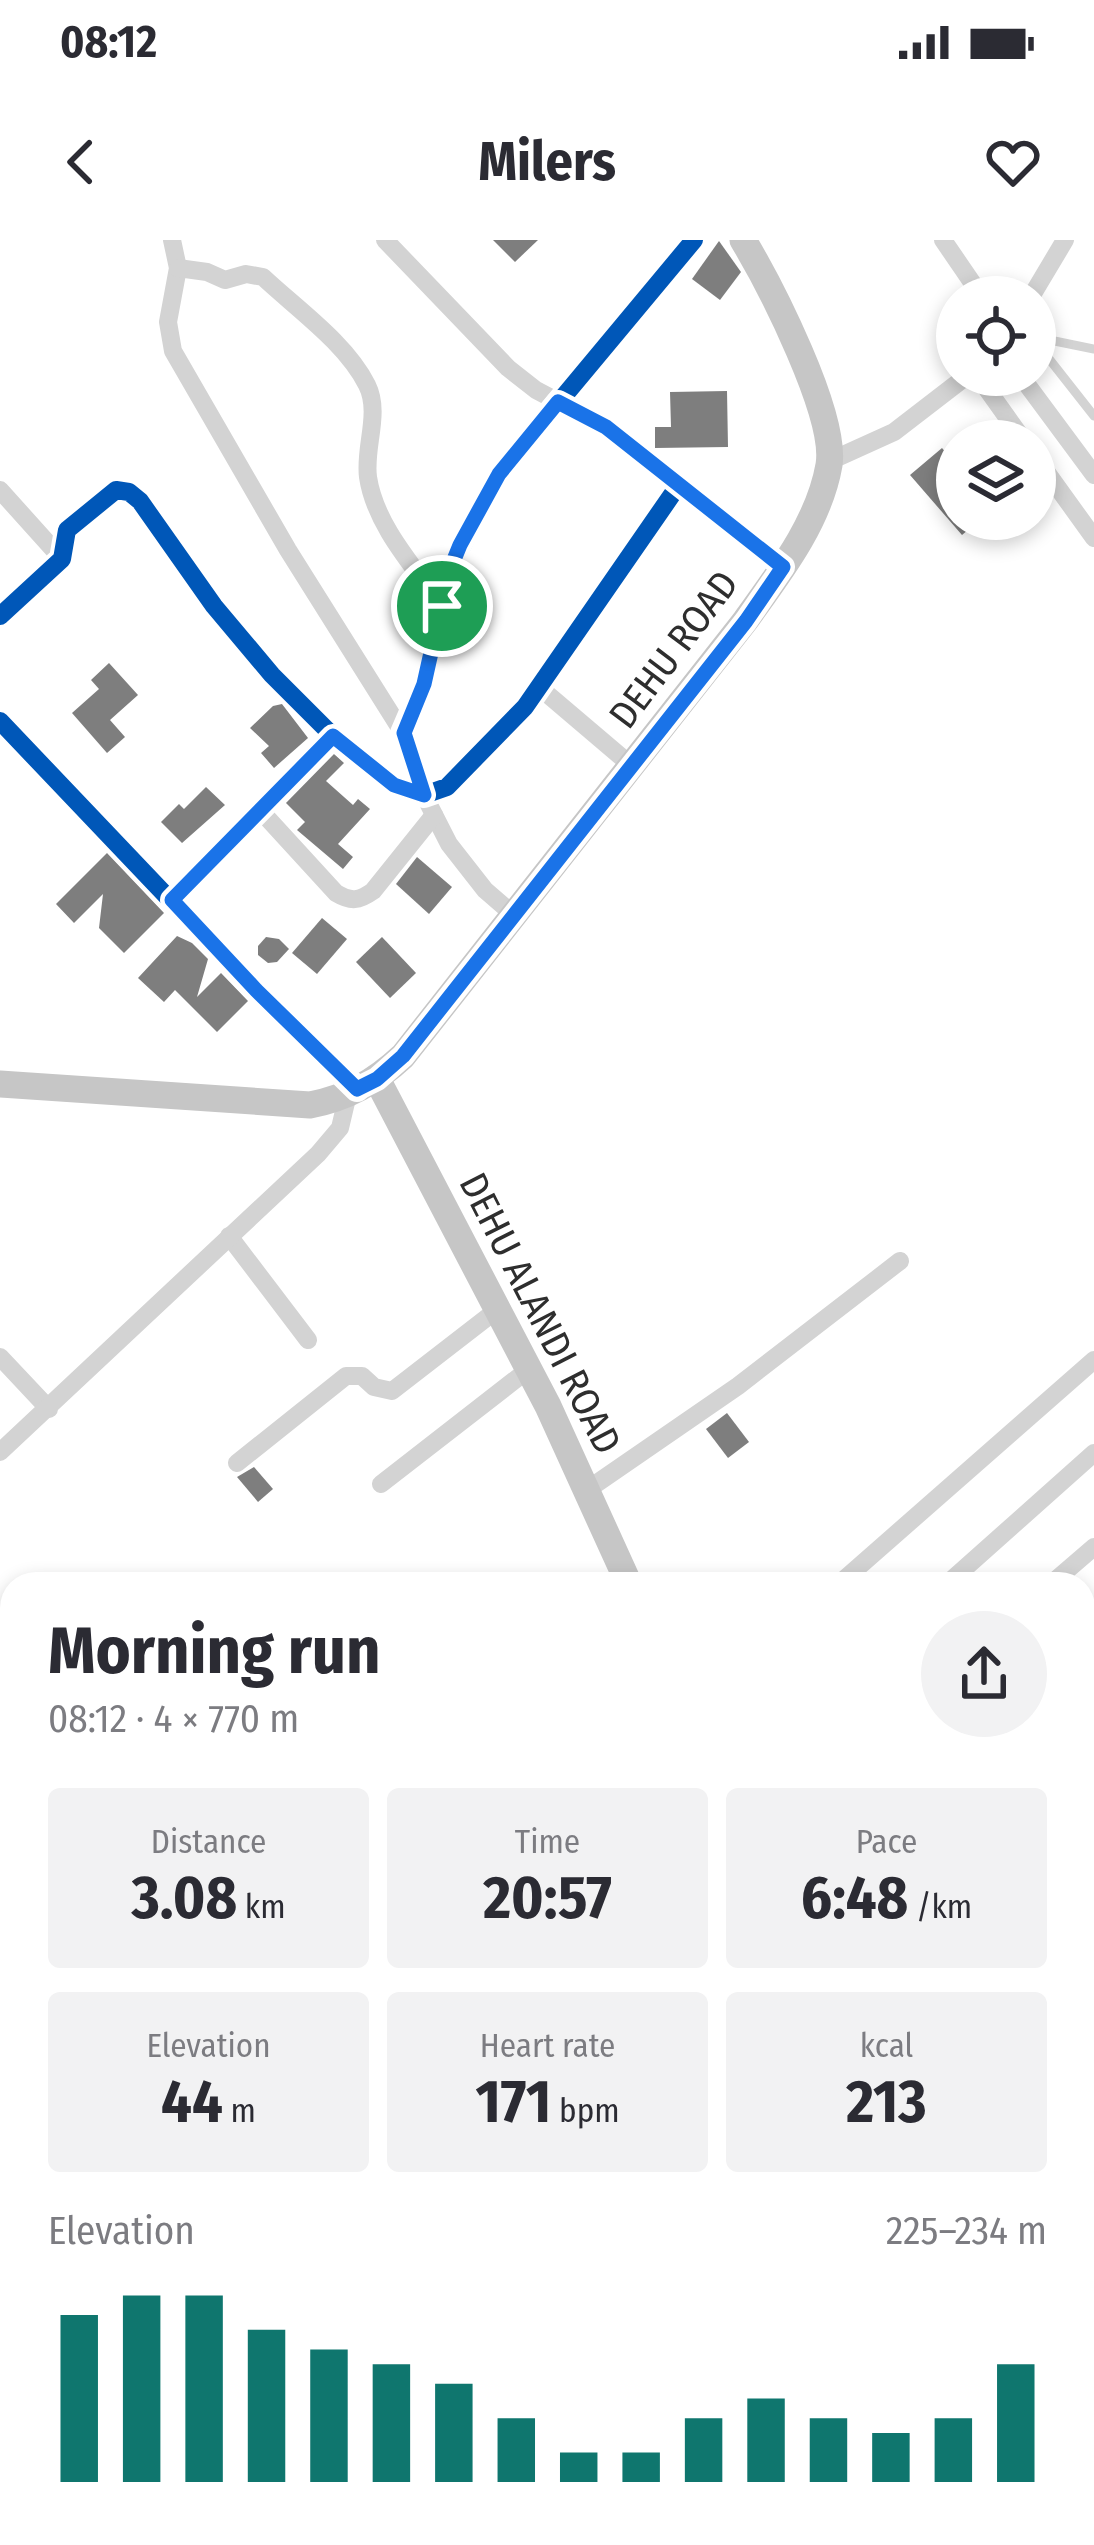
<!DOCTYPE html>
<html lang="en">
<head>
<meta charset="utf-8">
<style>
	:root { --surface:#fff; --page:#f2f2f3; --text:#2b2b33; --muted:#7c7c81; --accent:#0f766e }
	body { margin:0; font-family:"Fira Sans Condensed",sans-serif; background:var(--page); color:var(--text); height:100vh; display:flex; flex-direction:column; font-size:45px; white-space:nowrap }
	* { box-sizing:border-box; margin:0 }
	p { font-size:39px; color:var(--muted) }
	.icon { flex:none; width:66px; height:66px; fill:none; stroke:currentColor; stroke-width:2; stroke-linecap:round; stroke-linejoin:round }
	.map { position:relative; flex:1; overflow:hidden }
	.details { position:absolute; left:0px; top:1332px; width:1095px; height:975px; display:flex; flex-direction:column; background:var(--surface); border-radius:36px 36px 0 0; box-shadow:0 6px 18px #0003 }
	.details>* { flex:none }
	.fabs { position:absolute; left:936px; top:36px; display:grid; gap:24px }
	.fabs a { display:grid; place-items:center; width:120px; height:120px; border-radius:50%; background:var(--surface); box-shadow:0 6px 18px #0003; font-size:60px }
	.pin { position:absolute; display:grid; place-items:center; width:102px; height:102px; color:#fff; margin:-51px; border:6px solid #fff; border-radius:50%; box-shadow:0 3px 12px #0007 }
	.round { display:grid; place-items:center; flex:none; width:126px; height:126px; border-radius:63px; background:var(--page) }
	.headline { display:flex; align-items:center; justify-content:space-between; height:204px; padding:0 48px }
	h1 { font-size:66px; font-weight:700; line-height:90px }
	.stats { display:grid; grid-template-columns:repeat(3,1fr); gap:18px; height:204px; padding:12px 48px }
	.stats div { display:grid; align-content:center; border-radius:12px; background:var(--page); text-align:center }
	.stats b { font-size:60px; font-weight:700 }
	.stats small { font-size:33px; font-weight:400 }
	.stats p { font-size:33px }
	.chart { height:336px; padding:24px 48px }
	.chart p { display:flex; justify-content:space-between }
	.chart svg { width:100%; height:216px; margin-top:12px; stroke:var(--accent); stroke-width:6 }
	.status { display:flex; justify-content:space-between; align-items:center; height:84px; padding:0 60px; background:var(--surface); direction:ltr }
	.status svg { height:33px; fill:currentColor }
	header { display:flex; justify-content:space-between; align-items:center; height:156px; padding:0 48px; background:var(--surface); font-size:54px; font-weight:700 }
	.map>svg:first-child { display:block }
</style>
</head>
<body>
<div class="status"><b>08:12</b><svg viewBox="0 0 49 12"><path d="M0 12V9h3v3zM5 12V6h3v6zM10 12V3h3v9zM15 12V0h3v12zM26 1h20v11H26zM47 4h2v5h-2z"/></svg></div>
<header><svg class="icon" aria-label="back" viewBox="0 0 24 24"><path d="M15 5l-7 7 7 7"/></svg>Milers<svg class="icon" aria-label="heart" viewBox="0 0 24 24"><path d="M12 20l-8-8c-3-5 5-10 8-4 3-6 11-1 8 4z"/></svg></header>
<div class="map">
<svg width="1094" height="2305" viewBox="0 0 1094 2305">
	<rect width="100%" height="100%" fill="#fff"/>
	<g fill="#7e7e7e">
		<path d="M493,0h45l-23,22z"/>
		<path d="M719,1l22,31 -21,28 -28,-21z"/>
		<path d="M727,151l1,56 -73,1v-21h16l-1,-35z"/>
		<path d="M942,208l15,18v53h24l-19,16 -52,-60z"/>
		<path d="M109,423l29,32 -28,25 15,17 -18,16 -35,-40 27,-24 -8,-9z"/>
		<path d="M282,464l26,34 -34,30 -13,-15 8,-7 -19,-18 23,-22z"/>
		<path d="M334,514l10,9 -18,18 27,24 5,-6 12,10 -32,35 15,13 -10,12 -46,-39 8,-8 -19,-19z"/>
		<path d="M206,547l19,18 -43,38 -21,-21 18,-18 5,5z"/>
		<path d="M107,613l57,60 -40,40 -25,-25 4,-34 -29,29 -18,-19z"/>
		<path d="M417,617l35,30 -23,27 -33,-30z"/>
		<path d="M322,678l25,21 -30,35 -25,-21z"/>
		<path d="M177,696l15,7 16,16 -11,38 24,-24 27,28 -31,31 -42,-42 -11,12 -26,-24z"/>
		<path d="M266,697l13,2 10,10 -12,13 -9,1 -10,-8v-9z"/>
		<path d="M382,697l34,36 -26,25 -34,-36z"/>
		<path d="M727,1173l22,29 -21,16 -22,-29z"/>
		<path d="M254,1227l19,22 -15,13 -21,-25z"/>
	</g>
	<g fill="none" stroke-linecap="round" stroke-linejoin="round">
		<g stroke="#d3d3d3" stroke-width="9">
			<path d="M1035,97l59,12"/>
			<path d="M1035,101l59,75"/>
		</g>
		<g stroke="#d3d3d3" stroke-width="18">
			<path d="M172,0l6,28 -10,54 5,29 115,199 115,183 21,62 25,49 36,46 30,26"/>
			<path d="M385,0l123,128 28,22 70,37 177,140"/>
			<path d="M943,0l39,57"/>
			<path d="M178,28l29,4 18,8 21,-6 17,3c34,32 83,66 104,108 14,28 -3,62 1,92 7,48 46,90 74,129"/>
			<path d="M1031,57l34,-57"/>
			<path d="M977,135l47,66"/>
			<path d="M1020,135l74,100"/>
			<path d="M1035,216l59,82"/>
			<path d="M830,221l64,-29 74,-57"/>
			<path d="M0,250l62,69"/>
			<path d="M0,376l62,-57 5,-29 49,-40 13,2 11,9 74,105 58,69 61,61 52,43 19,12 20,4 23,-8 78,-80 153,-221"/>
			<path d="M539,447l93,79"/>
			<path d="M0,481l256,269 101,99"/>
			<path d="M403,493l21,-49 25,-112 50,-98 195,-234"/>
			<path d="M260,570l76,83c15,9 23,8 37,-2l61,-76"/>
			<path d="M172,660l161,-164"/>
			<path d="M229,996l79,104"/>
			<path d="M0,1117l49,52"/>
			<path d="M0,1212l318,-298 22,-26 8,-34"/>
			<path d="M237,1223l109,-87h16l12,11 18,4 106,-82"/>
			<path d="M381,1244l148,-115"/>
			<path d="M587,1250l151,-104 162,-125"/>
			<path d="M839,1344l255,-224"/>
			<path d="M947,1344l147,-131"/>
			<path d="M1051,1344l43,-37"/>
			<path d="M1083,1402l11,-9"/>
			<path d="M1083,1489l11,-9"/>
			<path d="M1083,1576l11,-9"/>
			<path d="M1083,1706l11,-10"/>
			<path d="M1083,1793l11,-10"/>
			<path d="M1083,1929l11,-11"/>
			<path d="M1083,2005l11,7"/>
			<path d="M1083,2239l11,-5"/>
			<path d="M311,2295l10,10"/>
			<path d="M597,2295l8,10"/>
			<path d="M724,2295l9,10"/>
			<path d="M261,2305l10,-10"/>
			<path d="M1052,2305h20"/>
		</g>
		<g stroke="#c6c6c6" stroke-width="27">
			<path d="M377,839l171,327 81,178"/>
			<path d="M0,844l310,21c37,-7 65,-23 93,-49l342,-435c33,-46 74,-98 84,-156 8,-50 -59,-180 -86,-225"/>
			<path d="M965,2295v10"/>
		</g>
		<defs>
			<g id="cycleway">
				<path d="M0,376l62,-57 5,-29 49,-40 13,2 11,9 74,105 58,69 61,61 52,43 19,12 20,4 23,-8 78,-80 153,-221"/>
				<path d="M0,481l256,269 101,99"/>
				<path d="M403,493l21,-49 25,-112 50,-98 195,-234"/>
			</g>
		</defs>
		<use href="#cycleway" stroke="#fff" stroke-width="26"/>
		<use href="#cycleway" stroke="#0057b8" stroke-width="18"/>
	</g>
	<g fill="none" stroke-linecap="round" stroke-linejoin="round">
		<defs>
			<path id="route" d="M558,162l48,25 177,140 -37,54 -343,435 -26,23 -20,10 -101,-99 -84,-90 161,-164 61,49 30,10 -20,-62 20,-49 25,-112 11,-27 39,-71z"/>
		</defs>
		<use href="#route" stroke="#fff" stroke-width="24"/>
		<use href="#route" stroke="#1a73e8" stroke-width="15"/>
	</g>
	<g text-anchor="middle" stroke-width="12" stroke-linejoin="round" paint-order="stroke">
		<g font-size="39" fill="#2e2e2e" stroke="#fff">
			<text transform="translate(673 409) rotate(-53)" y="14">DEHU ROAD</text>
			<text transform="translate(541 1073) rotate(63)" y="14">DEHU ALANDI ROAD</text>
		</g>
	</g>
</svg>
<div class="fabs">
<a><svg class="icon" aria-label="locate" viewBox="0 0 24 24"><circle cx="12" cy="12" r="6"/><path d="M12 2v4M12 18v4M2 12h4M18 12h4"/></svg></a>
<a><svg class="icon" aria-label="layers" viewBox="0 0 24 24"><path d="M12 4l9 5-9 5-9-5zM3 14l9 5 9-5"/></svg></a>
</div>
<div class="pin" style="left:442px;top:366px;background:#1e9e55"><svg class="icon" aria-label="arrive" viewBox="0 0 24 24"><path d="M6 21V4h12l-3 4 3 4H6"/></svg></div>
<section class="details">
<div class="headline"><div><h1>Morning run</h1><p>08:12 · 4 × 770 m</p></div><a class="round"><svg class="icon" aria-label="share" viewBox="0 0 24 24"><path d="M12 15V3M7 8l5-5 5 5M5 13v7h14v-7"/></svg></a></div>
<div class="stats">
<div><p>Distance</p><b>3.08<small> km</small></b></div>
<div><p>Time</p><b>20:57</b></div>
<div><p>Pace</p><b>6:48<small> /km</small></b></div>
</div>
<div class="stats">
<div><p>Elevation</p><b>44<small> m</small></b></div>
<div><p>Heart rate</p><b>171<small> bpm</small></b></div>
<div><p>kcal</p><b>213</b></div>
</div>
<div class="chart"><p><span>Elevation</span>225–234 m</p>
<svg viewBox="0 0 160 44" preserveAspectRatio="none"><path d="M5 44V10M15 44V6M25 44V6M35 44V13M45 44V17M55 44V20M65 44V24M75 44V31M85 44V38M95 44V38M105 44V31M115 44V27M125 44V31M135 44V34M145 44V31M155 44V20"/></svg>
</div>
</section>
</div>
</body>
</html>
